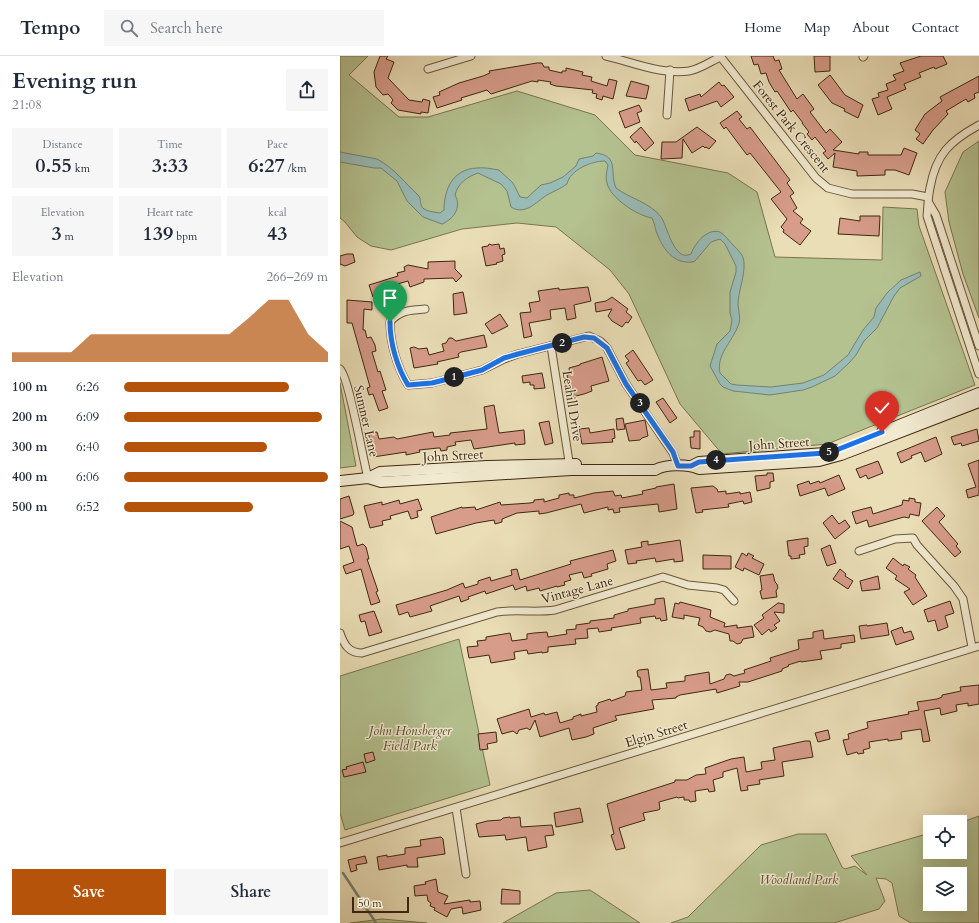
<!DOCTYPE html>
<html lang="en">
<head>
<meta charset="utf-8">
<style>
	:root { --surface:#fff; --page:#f6f6f7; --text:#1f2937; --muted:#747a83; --line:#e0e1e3; --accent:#b45309 }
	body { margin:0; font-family:Cardo,serif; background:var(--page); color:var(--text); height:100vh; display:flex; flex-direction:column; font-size:15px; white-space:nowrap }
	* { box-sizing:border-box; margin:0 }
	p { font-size:13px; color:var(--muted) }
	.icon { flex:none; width:22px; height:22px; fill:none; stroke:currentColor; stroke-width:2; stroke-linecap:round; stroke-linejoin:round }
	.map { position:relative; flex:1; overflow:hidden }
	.sheet { display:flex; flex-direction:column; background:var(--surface); width:340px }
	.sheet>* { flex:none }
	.tools { position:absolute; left:583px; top:759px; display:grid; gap:8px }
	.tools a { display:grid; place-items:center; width:44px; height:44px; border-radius:0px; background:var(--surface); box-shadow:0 4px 16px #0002; font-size:20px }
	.scale { position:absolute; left:12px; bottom:10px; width:57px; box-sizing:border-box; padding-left:4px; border:2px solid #3f2710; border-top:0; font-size:11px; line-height:14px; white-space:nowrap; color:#3f2710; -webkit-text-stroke:3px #f1ead0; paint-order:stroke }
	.pin { position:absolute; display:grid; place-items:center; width:34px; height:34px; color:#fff; margin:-41px -17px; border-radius:50% 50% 50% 0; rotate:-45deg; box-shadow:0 0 4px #0007 }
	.pin .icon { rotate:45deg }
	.km { position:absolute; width:20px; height:20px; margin:-10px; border-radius:50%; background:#222; color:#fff; font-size:11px; line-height:20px; text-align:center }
	.round { display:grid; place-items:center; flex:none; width:42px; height:42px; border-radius:0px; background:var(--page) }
	.summary { display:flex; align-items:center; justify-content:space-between; height:68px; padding:0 12px }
	h1 { font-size:22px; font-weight:800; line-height:30px }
	.figures { display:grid; grid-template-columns:repeat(3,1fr); gap:6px; height:68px; padding:4px 12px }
	.figures div { display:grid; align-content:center; border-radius:0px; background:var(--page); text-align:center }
	.figures b { font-size:20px; font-weight:800 }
	.figures small { font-size:11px; font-weight:400 }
	.figures p { font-size:11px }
	.chart { height:112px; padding:8px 12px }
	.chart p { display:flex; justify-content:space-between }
	.chart svg { width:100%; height:72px; margin-top:4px; fill:var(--accent); opacity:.7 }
	.cta { display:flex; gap:8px; margin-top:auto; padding:8px 12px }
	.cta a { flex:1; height:46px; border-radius:0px; background:var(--accent); color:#fff; font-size:16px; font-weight:800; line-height:46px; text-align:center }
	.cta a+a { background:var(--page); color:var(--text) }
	ul { padding:0 12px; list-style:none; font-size:13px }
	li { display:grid; grid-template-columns:64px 48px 1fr; align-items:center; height:30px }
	li i { height:10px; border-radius:5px; background:var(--accent) }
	header { display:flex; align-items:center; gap:24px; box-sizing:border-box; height:56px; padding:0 20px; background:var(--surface); border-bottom:1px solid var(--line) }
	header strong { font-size:19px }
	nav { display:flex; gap:22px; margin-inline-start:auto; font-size:14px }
	.search { width:280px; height:36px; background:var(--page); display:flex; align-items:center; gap:10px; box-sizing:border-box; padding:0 14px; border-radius:0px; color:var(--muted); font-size:15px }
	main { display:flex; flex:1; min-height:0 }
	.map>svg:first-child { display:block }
</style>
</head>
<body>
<header>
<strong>Tempo</strong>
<div class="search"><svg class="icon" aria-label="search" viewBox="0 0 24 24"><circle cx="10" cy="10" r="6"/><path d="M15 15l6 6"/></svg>Search here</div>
<nav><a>Home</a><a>Map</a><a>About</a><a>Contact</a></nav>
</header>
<main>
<section class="sheet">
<div class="summary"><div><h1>Evening run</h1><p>21:08</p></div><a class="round"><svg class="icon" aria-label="share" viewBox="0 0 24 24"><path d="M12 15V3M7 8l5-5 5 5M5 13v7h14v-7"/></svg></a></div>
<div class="figures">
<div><p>Distance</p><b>0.55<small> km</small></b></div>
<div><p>Time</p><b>3:33</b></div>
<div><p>Pace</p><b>6:27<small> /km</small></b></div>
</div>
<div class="figures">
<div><p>Elevation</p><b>3<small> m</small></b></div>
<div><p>Heart rate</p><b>139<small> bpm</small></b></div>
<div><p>kcal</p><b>43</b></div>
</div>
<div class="chart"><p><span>Elevation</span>266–269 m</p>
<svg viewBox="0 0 160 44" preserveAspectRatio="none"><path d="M0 44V38L10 38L20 38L30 38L40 27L50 27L60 27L70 27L80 27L90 27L100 27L110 27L120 17L130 6L140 6L150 27L160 38V44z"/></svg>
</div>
<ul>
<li><b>100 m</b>6:26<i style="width:81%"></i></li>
<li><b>200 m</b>6:09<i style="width:97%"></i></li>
<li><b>300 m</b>6:40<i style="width:70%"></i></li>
<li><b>400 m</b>6:06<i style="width:100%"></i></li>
<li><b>500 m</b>6:52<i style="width:63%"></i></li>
</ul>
<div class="cta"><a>Save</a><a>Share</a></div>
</section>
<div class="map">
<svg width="639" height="867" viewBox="0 0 639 867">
	<rect width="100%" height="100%" fill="#eadeb7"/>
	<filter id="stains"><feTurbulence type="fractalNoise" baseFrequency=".005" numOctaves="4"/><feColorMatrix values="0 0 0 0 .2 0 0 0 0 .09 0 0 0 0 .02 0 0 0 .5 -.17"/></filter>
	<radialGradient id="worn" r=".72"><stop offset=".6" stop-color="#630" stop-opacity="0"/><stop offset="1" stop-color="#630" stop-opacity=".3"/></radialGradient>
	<g fill="#b4c290" stroke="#7a7450" fill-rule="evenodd">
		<path d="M0,0h28l-19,19 50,42h29l89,-26 78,24 40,40 93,18 29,19 18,65 107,3 1,-53 34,2 2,17 56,159 -148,59 -105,10 -42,-50 -51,-110 -19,-24 -54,-43 -39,-4 -55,6 -71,21 -20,-4 -14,-9 -12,-15 -5,-4z"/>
		<path d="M639,85v177l-16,-44 -14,-52 -4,-30 18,-40z"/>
		<path d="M0,327l16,83 -16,2z"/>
		<path d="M119,583l31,146 -145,45 -5,-17v-137z"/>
		<path d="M639,760v107h-68l-12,-7 -7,-33 -6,-4 -10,-1 9,23 -6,8 -45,14h-163l17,-6 73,-72 37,-11h28l16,33 3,2 10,-3 12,9 -16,-19 79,-23v19h30v-29zM590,818h30v30h-30z"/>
		<path d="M250,834l50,33h-137l53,-30z"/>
		<path d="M42,863l45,4h-77z"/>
	</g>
	<path fill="#99bbb5" stroke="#758073" d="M0,96l37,7c17,9 28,24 41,36 4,4 1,11 6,14 5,3 11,3 16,4l4,-3c0,-21 9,-41 33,-42 7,-1 15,1 22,2l14,13 7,14 7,1 14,-13 9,-2 13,-6 13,-11 3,-7 14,-3 3,-3c24,3 13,19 20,35 13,10 35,15 45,29 6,8 13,46 30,37 4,-11 16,-26 29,-22 5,3 9,9 13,13 5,5 11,10 11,18 1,14 -6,28 -6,42 1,8 3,14 0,21 -6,16 -22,29 -18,47l11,11 6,1 34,2 32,-4 21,-8 24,-20 15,-25 11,-13 2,-9 11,-15 14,-13 19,-8 1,4 -21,12 -6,8 -17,32 -13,13 -8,14 -7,8 -14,13 -23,11 -9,3 -33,5 -37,-4 -10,-4 -3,-3 -10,-18 7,-22 13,-13 2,-11 -2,-7v-21l6,-20v-6l-11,-22 -5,-5 -9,3 -16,19 -3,1c-18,2 -28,-12 -34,-26 -3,-6 -3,-12 -6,-18 -14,-2 -42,-20 -45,-35 -2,-6 0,-12 1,-18l-3,-4c-14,0 -35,9 -38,23 -7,5 -13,7 -20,11 -11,7 -22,21 -36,12l-4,-16 -6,-7 -23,-11c-11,4 -20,10 -23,22 7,12 -1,24 -13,29l-19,-7 -16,-16 -10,-20 -16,-13h-7l-34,-6z"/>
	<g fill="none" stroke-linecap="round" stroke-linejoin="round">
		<path stroke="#758073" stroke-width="2.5" d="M3,817l33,50"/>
	</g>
	<g fill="#d79c8a" stroke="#3f2710">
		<path d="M40,0h8l-2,3 8,3 -6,16 21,22 13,2 1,-3 7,2 -2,12 -7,-1v2l-23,-4 -7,-7 2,-3 -5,-6 -5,1 -7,-8 -2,-15z"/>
		<path d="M411,0h22l2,5 4,-1 3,9 -3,1 18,29 6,-5 11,15 -4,3 16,21 4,-4 12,13 -9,8 26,4v-2h9v3h33l3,-7 13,5 -8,22 -14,-5h-10v5l-28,1v-5l-24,-4 2,-14 -7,6 -5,-6 3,-2 -11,-14 -3,3 -5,-6 2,-2 -7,-9h1l-10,-13 -2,2 -14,-21 -2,1 -6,-10 -3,-9 -5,1 -3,-10 -4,1z"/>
		<path d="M474,0h16v15l-15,1z"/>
		<path d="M581,0h22l4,8 -12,5 -1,-2 -15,6 2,4 -17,7 2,5 -19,8 5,12 -14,6 -6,-16 7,-2 -1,-4 10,-3 -2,-6 10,-4 -3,-5 11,-4 -4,-8z"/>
		<path d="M197,7h5l2,4h5v3l13,3v-2h4v-3l17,4 -1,3 10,2 -1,4 16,5 2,-7 8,2 -4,18 -10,-3 -1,4 -6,-2 1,-4 -5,-1 1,-3 -37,-4 -6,-2 1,-2 -13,-2v2l-6,-1 -41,13 -4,-4 -26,8 1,2 -25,8 -4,-11 7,-2 -1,-3 20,-9 24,-7 7,-3 -1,-2z"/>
		<path d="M490,19l15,20 18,10 -5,13 -14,-7 1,-2 -13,-6 -14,-18z"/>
		<path d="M639,20v16l-5,2 1,4 -7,4 -2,-3 -20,12 2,3 -15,16 -10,14 -7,-5 4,-5 -5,-4 10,-16 17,-13 -2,-4z"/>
		<path d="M291,25l18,5 -3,13 -20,-3z"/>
		<path d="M379,26l3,4 2,-1 10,12 -13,10 -4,-6 -28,10 -4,-12 15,-5 1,3z"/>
		<path d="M299,49l3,6 -5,2 3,9 -15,6 -6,-16z"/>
		<path d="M397,55l5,6 -3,2 8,10 3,-2 40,53 -3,3 7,10 -4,3 7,12 -4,3 10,8 -3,4 11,8 -11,14 -17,-13 1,-2 -3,-3 6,-8 -16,-20 10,-7 -31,-39 -3,2 -21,-28 -2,2 -4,-6z"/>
		<path d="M301,71l13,16 -9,8 -9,-10 -1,2 -5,-6z"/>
		<path d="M357,71l19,14 -7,8 -3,-2 -1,1 -2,-2 -11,7 -9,-14 -1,19 -21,1 1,-17h14z"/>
		<path d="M520,160h20l-1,20 -41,-2 2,-16 20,3z"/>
		<path d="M149,188l3,1 7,-1 1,5 4,-1 1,6 -3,1 1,6 -7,2 1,1 -11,2 -4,-19 6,-1z"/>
		<path d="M7,198h6l2,8 -10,4 -5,-2v-8z"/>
		<path d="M115,205v8l7,7 -6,6 -3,-4 -29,1v3l-14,5 -2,-6 -14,4 2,4 -23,8 -4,-12 29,-9 -1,-3 8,-2 -1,-4 4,-2 20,4v-7z"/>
		<path d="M248,231l3,14 -17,4 2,13 -9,2 -2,-12 -15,2 1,9 -22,4 3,13 -8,2 -4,-25 11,-1 -2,-9 11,-2 -2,-10 21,-3v2z"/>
		<path d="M123,236l4,21 -13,2 -1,-21z"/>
		<path d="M272,241l16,12 -2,3 6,5 -4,6 -2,-1 -4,5 -10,-6 -4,-5 4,-7 -16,3 -1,-9 11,-2z"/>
		<path d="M7,244l25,2v8l-8,-1 -1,21h2l2,8 4,-1 4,8 1,6 -4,1 6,20 2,-1 6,19 -4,1 6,17 -9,3 -6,-17 -4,1 -2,-7 3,-1 -18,-64h-5z"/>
		<path d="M160,258l8,12 -16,8 -7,-10z"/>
		<path d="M144,279l3,12 -26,5 -3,2 1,3 -22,5 1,2 -24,4 -4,-20 4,-1 5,2 8,-1 2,7 15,-4 -2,-7 4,-1 3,-5h3l4,3z"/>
		<path d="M293,294l20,30 -8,5 -4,-5 -3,1 -12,-18 3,-2 -4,-5z"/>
		<path d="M262,301l7,24 -18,5 1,5 -8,3 -12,3 -5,-22 3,-1 -1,-6 11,-3v-1z"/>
		<path d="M202,317l3,15 -11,1v-4h-4v-3l-7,1 -1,-7z"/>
		<path d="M323,342l14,20 -7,5 -14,-21z"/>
		<path d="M154,349l5,28 25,-3 1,14 -10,1v-2l-41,6 -3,-9 -16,2 1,3 -9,2v3l-6,1 -1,-3h-2l-19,2 1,2 -14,3v-3l-33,5 -4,-22 2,-2 6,-1 2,7 15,-2 3,2 36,-7 1,5 16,-2v-2l37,-4 -3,-22z"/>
		<path d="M283,362l2,11 -8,1 -1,-11z"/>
		<path d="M305,364l3,16 -6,2 -2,2 -11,1 -4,-17z"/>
		<path d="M209,365l4,22 -8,2 -6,-22z"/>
		<path d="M249,372l1,5 24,-4 1,9 -3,1 1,3 -31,2 -3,-15z"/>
		<path d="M637,373l2,12 -17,5 -1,-3 -7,2 -3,-8z"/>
		<path d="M354,375h6v18l-9,-1 -1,-11h4z"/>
		<path d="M596,381l6,17 -17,8 -4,-10 -10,4 1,2 -11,5 -4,-10z"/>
		<path d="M639,404v35l-11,3 -2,-8 10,-3 -8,-23z"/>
		<path d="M538,405l5,12 -15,6 -2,-4 -6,3 -4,-9z"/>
		<path d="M427,417h6l1,8 -4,1v6l-13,3 -2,-15 12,-1z"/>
		<path d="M499,419l6,14 -17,7 -3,-8 -25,8 -3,-11 12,-4 1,3 9,-3 1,2z"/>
		<path d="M334,428l3,25 -18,3 -1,-8 -39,4 1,4 -6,1 -1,-4 -5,1v-3l-24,6 -3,-9 -35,9 -7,1v-3l-22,2 -15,6v3l-7,2 -1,-4 -18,3 -40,11 -5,-17 31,-10v1l13,-1 1,3 24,-8 1,3 29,-2 4,-1v-2l10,-1v3l15,-4v-3l10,-2v2h5v3l20,-5 19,-2 2,5 6,-1 1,3 21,-4 -1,-3 14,-3v-1z"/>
		<path d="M373,430l4,3 1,3 8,-1v3l14,-2v2l10,-2 2,10 -8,2 -1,-3 -15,3 1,3 -27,3 1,2 -7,1 -5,-25z"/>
		<path d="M9,440l5,17 -1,2 -13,4v-20z"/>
		<path d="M569,442l6,1v3l6,1 -2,13 -9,-2 -1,4 -5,-1 -35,10 -2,-7 -11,4 -4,-12 19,-5 2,7 29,-9 1,-5 6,1z"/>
		<path d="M78,443l4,11 -5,1 1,6 -7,2 -3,-8 -18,5 1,3 -9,2 1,4 -13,3 -6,-22 18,-4v3l17,-5 1,4z"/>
		<path d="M597,451l8,9 -6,6 19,22 -2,2 5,6 -6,5 -33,-36z"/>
		<path d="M492,459l7,9 6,-4 5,7 -15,12 -12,-16z"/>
		<path d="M0,465l12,6 5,19 6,-2 3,3 3,12h-2l11,32 -2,1 4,10 -9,3 -10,-36 -15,5 -3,-8 11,-4 -5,-16 -9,3z"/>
		<path d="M468,482v8l-4,1 1,7 -6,1 1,3 -9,1v-3h-2l-2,-15z"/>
		<path d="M340,484l3,21 -9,1v-3l-18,3 -1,-4 -19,3 1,2 -9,1 -3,-14 17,-3 -1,-5 7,-1v4z"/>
		<path d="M490,489l6,18 -9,3 -6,-17z"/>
		<path d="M273,494l3,11 -9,3 1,5 -17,5 1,2 -8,2 -2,-6 -13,3 2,5 -7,2 1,3 -8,2v-1l-17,5 -1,-3 -12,3 -1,-5 -11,4 -2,-5 -27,9 -1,-3 -17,6 1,2 -8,3 -2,-6 -29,10 2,5 -22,6 -2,-5 -9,3 -3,-10 51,-15 16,-7 2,5 13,-4v-3l12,-4 1,4 21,-6 -1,-5 6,-1 3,11 51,-16 -1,-3z"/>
		<path d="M402,497l5,3 1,-3 6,3 -2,2 12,6 -5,11 -15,-7 -1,3 -8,-4z"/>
		<path d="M363,499l28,1v13h-28z"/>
		<path d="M553,502l10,8 1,-2 6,3 -2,2 8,6 -1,2 12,19 -14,9 -9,-13 6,-3 -15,-10 2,-3 -11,-8z"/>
		<path d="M500,513l6,5 -1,2 8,5 -5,8 -15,-10z"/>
		<path d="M433,518l2,8 2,2 1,4 -2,3 1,6 -15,2 -2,-8 2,-1 -2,-14z"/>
		<path d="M538,520l2,13 -18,2 -2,-10z"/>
		<path d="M324,542l3,22 -6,1 -1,-3 -4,1 -1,-3 -15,2 1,5 -30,5 1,2 -13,2 -1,-4 -11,1 1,9 -13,1 1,5 -28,3v5l-6,1v-1l-14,2 -1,-4 -13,2 1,7 -24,4 -2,-8 -20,3 -2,-11 11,-1 -1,-5 9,-1v-3l24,-4 2,8 15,-2v-5l7,-1 13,-1 1,5 19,-3 -1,-4 10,-1v-4l14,-2v-2l24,-3v-3l14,-4v-2l27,-5v-5z"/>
		<path d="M610,545l4,12 -9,3 3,11 -10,4 -3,-11 -7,2 -4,-12z"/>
		<path d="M340,546l31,8 -1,7 15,6 -1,4 13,-2v3l15,-2 2,11 -11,2 -2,4 -4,1 -4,-3h-3l-1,-7 -14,-4 -5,2 -4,-1 -3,-4 -5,-2 2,-7 -16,-3v4l-12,-2 3,-14 4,1z"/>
		<path d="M438,547l6,1v9l-10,-1 6,9 -6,4 3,3 -6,4 -2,-3 -7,6 -8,-10 10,-7 -2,-3z"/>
		<path d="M34,555l8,21 -13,4 -4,-15 -4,1 -2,-7z"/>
		<path d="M547,567l2,12 -28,4 -2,-13 8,-1v1z"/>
		<path d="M562,571l2,6 7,-2 3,8 -18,6 -5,-14z"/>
		<path d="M483,574l1,9 30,-4 1,7 -14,2v4l-21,3 2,8 -21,3v-1l-13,4 1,1 -7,3v2l-34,11h-9l1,4 -23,7 -1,-4 -36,6 -4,2v1l-24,2 2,9 -39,7 2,4 -24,8 1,6 -8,3 -14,3 -3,-12 -29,9 -5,-17 -5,10 -3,-2 -8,2 -2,4 -4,-3 -11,3 -5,-15 32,-10 2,8 13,-4 1,2 12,-3 3,11 13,-4v-2l8,-3v2l16,-4 -1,-6 2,-1v-2l12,-4 1,2 14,-5 1,-4 16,-2 -2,-13h-2l-1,-6 2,-1 9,-1 3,21 16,-2 -1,-5 19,-2v-5l24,-4 1,12 14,-5 2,-4 4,-1 4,2 11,-3 -1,-3 27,-9 -1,-3 29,-9 -1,-9 15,-2v-6z"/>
		<path d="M639,629v19l-11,2v-3l-12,2 1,6 -16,4 -1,-7 -16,3 6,30 -7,1 -2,-13 -20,3 1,7 -14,2v-2l-19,3 1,6 -7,2 1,3 -6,1 -1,-2 -10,3 -4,-15 6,-1 -1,-5 20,-6 -1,-6 42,-8 -1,-2 11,-2 -2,-8 20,-3 5,-2v-2l19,-4 -1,-4z"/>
		<path d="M488,674l2,9 -12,3 -3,-9z"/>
		<path d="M156,676l1,10 -10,2 1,5 -8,1 -2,-16z"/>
		<path d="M465,685h5l3,16 -31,5 2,14 -25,4 1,4 -13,2 1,4 -7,1 -4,-23 -14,4v5l-10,3 2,11 -6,1 -1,-3 -13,2 1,10 -6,1 -1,-2h-5v-3l-6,1 -1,-1 -18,5 1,7 -2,1 -15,3 2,7 -26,8 6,20 -9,2 -5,-15 3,-1 -7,-30 68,-22v-2h12l9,-5 10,-1 -1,-6 26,-9 13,-2 2,15 16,-3 -1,-7 14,-2 -2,-12z"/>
		<path d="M33,696l2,8 -9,3 -2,-9z"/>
		<path d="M23,706l3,10 -22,5 -2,-7 5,-1 -1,-2z"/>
		<path d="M240,752l3,14 -27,5 -2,-14z"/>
		<path d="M170,761v1l10,-1 1,10 31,-2 2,10 -9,1 2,11 -19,4 -2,-14 -20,3 -1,-5 -26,2 -3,-13 11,-3 14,-1 2,-2z"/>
		<path d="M101,781l2,2 2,15 -28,4 1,9h-11v-2l-28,5 -2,-13 10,-2v2l18,-3v-6l16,-2 -1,-6z"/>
		<path d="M25,800l2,7 -11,2 1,5 -6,2 -3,-12z"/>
		<path d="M96,823l2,13 10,4 -4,8 26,-4v2l10,-1 1,9 -18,4 -1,-7 -11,2 -4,8 -13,-7 1,-2 -5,-2 1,-3 -3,-2 -1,-6 -12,1 -1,-10 12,-2 -1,-2z"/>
		<path d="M162,833l18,2v13h-19z"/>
	</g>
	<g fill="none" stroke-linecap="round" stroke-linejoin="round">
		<defs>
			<g id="minor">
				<path d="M266,0c26,6 55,19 83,15 11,-2 21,-9 31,-14"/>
				<path d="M380,0l96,122 12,10 24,6h60l16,3"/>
				<path d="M523,1l1,-1"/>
				<path d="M88,13l43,-13"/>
				<path d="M327,59l3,-45"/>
				<path d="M639,69c-29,16 -43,29 -49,63 -2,9 -2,18 -3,28l52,158"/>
				<path d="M589,147l7,12 43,131"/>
				<path d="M85,253c-14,1 -25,1 -35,13 0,21 7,45 18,63l24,-2 16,-4 34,-9 22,-11 14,-5 71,-18 11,5 7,7 19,36 47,69 5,13"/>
				<path d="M211,290l19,122"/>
				<path d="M0,313c9,8 23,91 28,109"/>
				<path d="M519,495l36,-12 18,-1 4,7 37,41 9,13 9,48"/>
				<path d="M0,577c4,12 9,20 22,20l135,-41c20,-3 38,1 58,-2l108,-33 25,8 29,3 7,2 10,11"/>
				<path d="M116,752l10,66"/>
				<path d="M0,787l639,-197"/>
			</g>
			<g id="secondary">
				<path d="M542,376l97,-39"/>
				<path d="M351,410l8,-4 126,-9 10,-3"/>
				<path d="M28,422l12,-6 107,-6 89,-2"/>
				<path d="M0,425l28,-3 13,4 190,-12h84c11,-6 32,-6 44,-1l120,-8 22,-6 138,-53"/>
			</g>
		</defs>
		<use href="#minor" stroke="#6a553a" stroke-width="9"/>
		<use href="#secondary" stroke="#3f2710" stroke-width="12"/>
		<use href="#minor" stroke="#f1ead0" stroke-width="7"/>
		<use href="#secondary" stroke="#f1ead0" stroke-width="10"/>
	</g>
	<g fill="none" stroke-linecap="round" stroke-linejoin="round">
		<defs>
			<path id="route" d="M50,266c0,21 7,45 18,63l24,-2 16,-4 34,-9 22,-12 14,-4 66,-17 10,1 13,10 19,36 47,68 5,14h13l8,-4 126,-9 14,-4 43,-17"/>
		</defs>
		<use href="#route" stroke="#fff" stroke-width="8"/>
		<use href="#route" stroke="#1a73e8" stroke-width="5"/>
	</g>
	<g text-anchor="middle" stroke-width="3" stroke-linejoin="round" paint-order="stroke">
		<g font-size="13" fill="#3f2710" stroke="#f1ead0">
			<text transform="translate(452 70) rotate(51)" y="5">Forest Park Crescent</text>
			<text transform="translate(233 350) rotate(81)" y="5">Leahill Drive</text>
			<text transform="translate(27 365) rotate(77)" y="5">Sumner Lane</text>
			<text transform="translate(439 387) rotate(-4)" y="5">John Street</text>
			<text transform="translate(113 399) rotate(-3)" y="5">John Street</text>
			<text transform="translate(237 533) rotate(-15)" y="5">Vintage Lane</text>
			<text transform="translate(316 677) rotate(-17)" y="5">Elgin Street</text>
		</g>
		<g font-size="13" font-style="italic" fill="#5c4e30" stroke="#f1ead0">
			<text x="70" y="679">John Honsberger<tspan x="70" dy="15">Field Park</tspan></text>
			<text x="459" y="828">Woodland Park</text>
		</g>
	</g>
	<rect width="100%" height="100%" filter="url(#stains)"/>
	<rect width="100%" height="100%" fill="url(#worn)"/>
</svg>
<div class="tools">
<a><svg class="icon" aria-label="locate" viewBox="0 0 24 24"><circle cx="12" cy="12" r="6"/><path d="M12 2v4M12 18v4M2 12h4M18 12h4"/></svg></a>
<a><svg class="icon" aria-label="layers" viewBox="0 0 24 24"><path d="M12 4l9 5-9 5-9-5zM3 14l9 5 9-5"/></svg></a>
</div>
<div class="scale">50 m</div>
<div class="pin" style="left:50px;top:266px;background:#1e9e55"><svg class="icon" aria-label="arrive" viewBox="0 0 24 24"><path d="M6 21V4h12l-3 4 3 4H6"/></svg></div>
<div class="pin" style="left:542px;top:376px;background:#d93025"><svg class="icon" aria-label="check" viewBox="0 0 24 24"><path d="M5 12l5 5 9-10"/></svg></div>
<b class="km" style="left:114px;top:321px">1</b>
<b class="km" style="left:222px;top:287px">2</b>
<b class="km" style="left:300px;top:347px">3</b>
<b class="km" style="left:376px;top:404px">4</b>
<b class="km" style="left:489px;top:396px">5</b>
</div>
</main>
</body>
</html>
